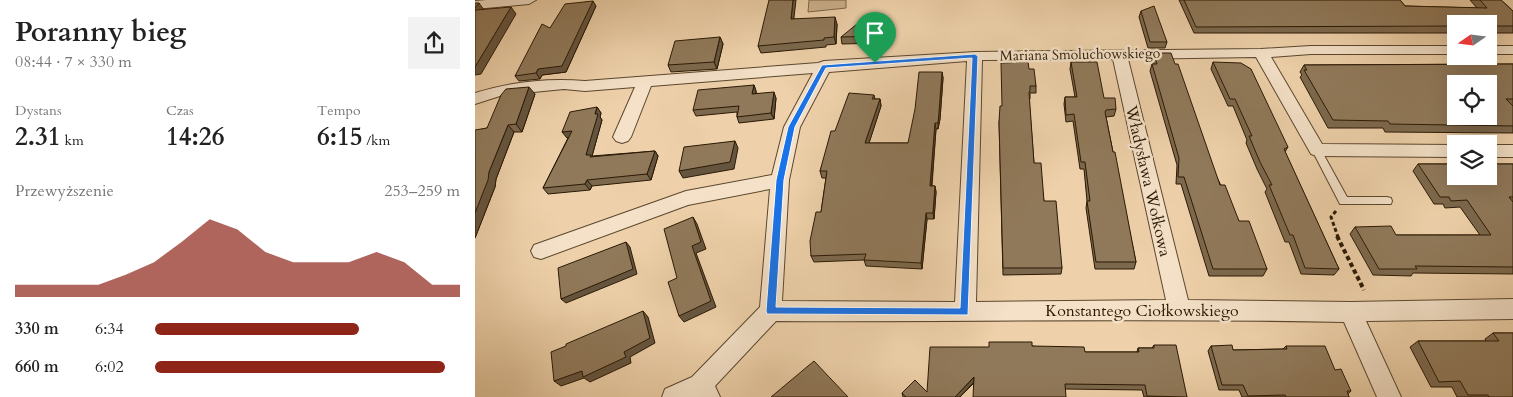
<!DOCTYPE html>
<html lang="pl">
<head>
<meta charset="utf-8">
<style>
	:root { --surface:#fff; --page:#f2f2f2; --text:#222; --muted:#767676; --accent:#8f2418 }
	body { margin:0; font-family:Cardo,serif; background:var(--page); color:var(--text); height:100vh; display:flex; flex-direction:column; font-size:19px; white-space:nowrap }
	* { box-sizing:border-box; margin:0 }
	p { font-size:16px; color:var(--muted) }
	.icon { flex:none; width:28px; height:28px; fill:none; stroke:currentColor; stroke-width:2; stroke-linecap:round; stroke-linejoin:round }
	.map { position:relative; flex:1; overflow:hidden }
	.panel { display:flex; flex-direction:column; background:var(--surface); width:475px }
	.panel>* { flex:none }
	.needle { width:32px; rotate:256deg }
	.tools { position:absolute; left:972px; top:15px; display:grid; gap:10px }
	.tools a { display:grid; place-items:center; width:50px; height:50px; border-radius:0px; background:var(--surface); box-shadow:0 5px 20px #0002; font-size:25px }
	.pin { position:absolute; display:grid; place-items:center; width:42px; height:42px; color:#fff; margin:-51px -21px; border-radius:50% 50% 50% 0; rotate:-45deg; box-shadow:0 0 5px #0007 }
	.pin .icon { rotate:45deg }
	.round { display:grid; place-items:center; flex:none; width:52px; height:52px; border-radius:0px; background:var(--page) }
	.head { display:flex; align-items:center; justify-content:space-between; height:85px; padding:0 15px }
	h1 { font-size:28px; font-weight:800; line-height:38px }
	.stats { display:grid; grid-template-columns:repeat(3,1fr); gap:8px; height:85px; padding:5px 15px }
	.stats div { display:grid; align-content:center }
	.stats b { font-size:25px; font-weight:800 }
	.stats small { font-size:14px; font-weight:400 }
	.stats p { font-size:14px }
	.chart { height:140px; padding:10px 15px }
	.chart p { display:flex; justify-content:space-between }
	.chart svg { width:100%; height:90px; margin-top:5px; fill:var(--accent); opacity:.7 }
	ul { padding:0 15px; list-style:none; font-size:16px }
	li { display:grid; grid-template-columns:80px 60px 1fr; align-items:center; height:38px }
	li i { height:12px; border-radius:6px; background:var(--accent) }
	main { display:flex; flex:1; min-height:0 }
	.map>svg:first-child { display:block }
</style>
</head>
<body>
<main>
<section class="panel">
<div class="head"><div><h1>Poranny bieg</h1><p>08:44 · 7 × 330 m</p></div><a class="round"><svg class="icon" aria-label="share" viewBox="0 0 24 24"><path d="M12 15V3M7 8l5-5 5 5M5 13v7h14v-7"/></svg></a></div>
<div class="stats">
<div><p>Dystans</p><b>2.31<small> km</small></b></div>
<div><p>Czas</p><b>14:26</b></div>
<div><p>Tempo</p><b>6:15<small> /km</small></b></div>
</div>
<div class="chart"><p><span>Przewyższenie</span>253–259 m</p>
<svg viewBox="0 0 160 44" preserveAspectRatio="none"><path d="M0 44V38L10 38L20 38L30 38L40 33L50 27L60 17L70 6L80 11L90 22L100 27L110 27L120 27L130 22L140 27L150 38L160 38V44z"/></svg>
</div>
<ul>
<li><b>330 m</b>6:34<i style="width:67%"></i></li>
<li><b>660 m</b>6:02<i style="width:95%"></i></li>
</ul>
</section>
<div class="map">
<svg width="1038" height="397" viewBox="0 0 1038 397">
	<rect width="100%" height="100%" fill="#eed1aa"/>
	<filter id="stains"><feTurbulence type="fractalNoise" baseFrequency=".004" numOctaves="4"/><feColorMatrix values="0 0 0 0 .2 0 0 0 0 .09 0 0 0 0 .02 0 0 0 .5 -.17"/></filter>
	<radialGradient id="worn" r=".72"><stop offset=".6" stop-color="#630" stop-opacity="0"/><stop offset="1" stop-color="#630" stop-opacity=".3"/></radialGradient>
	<path fill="#cdb28e" stroke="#7c6649" d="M334,0h37v8l-38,4z"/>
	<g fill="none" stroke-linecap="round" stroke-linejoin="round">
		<defs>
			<path id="service" d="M842,147l3,1 27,49h40l4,1 1,3 -1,3h-51l-28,-54z"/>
			<g id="minor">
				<path d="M11,0h50l-7,4 -54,5v-8z"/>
				<path d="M836,46h145v8h-145l-40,3 51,87 134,1v12l-139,-1 -6,-2 -55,-97 -128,2 60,241 163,2 162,-3v20l-147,2 35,76h-24l-33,-75c-189,-4 -379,0 -568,-1l-61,65 5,11h-58l3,-8 27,-12 68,-70 10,-118 -82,16 -147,54 -7,-2 -3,-6 3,-6 152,-54 86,-16 12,-48 29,-54 -162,13 -20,51 -3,4 -6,2 -6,-2 -3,-4 22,-50 -50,4 -21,-2 -61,6 -28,9v-11c35,-11 73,-15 110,-12l233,-18 6,-2 151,-9 286,-3zM638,59l53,241 -190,2 6,-242zM492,61l-12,241 -173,-1 7,-121 11,-53 29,-55z"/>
				<rect x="1014" y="46" width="24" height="8"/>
				<rect x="1014" y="145" width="24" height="12"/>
			</g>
		</defs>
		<use href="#service" stroke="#5b472e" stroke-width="2"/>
		<use href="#minor" stroke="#5b472e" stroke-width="2"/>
		<path stroke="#2a1904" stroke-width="3" stroke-dasharray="4 2.5" stroke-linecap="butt" d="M861,211l-5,6 7,20"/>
		<path stroke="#2a1904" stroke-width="4" stroke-dasharray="4.5 3" stroke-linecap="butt" d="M862,236l27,54"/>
		<use href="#service" fill="#f4e1c8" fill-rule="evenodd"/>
		<use href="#minor" fill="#f4e1c8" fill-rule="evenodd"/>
	</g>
	<g fill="#7c684d" stroke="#2a1904">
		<path d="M704,0h221l5,6 72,2 -7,-8h31l12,11v22h-24v-9h-33v9h-262z"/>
		<path d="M121,6l-30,66 -24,3 -2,4 -21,2 -4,-5 35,-48z"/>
		<path d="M666,11l26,31 -2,6h-17l-9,-31z"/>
		<path d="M319,19l43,5 -1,20 -10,1v2l-65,6 -3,-7z"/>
		<path d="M406,30l1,13 -40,1 -1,-7z"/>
		<path d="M245,37l3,7 -6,25 -46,3 -3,-7z"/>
		<path d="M679,53l85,168 28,48 -4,7h-54l-28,-92h-5l1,-19 -27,-94 2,-7h1l-1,-4z"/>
		<path d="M596,62l33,36 12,11 -2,7 -8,1 7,35 23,110 -2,7h-39l-9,-61 1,-7 -3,-32h-4l-7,-48 -7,1 -2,-18 1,-7h10l-5,-28z"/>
		<path d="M738,62l75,85 -3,5 54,117 -5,6 -33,-1 -12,-32h-4l-20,-50 2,-3 -10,-20 -11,-26 1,-3 -14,-34h-5l-17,-37z"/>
		<path d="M1038,64v69l-128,-1 -2,-4h-55l-28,-51 2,-2 -2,-3 4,-7z"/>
		<path d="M554,69l7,17v7h-6v6h-1l5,64 28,105 -1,6 -58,1 -4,-153 3,-16z"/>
		<path d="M467,72l1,6 -3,41 -2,10h-2l-4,57h3l1,6 -2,27h-7l-5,50 -56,-3 -2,-6 -50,2 -3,-6 10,-44 5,-34h-4l-2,-7 15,-40 39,-36 1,4h5l1,7 -12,37h39z"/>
		<path d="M279,85l2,6v2l20,5 -2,21 -35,4 -2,-6v-5l-41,4 -3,-6z"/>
		<path d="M60,94l-13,38h-8l-18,47 -1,8 -20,51v-107l12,-3z"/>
		<path d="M122,107l4,6 -1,4 2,3 -10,36 63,-5 3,5 -7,24 -59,6 -2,4 -42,4 -5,-6 25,-50h-1z"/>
		<path d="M943,164h95v110l-100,-1 -2,3 -38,-1 -23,-41 5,-7 41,8h84l-20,-28 -15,1 -2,-4h-9l-21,-33z"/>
		<path d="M1018,333h20v64h-56l-5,-10h-21l-21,-40 8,-6h68l-1,-2z"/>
		<path d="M679,345l33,52h-43l-2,-7 -77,-1 -91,-6 -14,14h-57l-1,-4 25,-1 105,-46 53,6h52l1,-4h14z"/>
		<path d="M736,346l22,4 50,-1 3,-3 49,24 16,21 -3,3 1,3h-107l-3,-7h-20l-11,-39z"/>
	</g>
	<g fill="#65553f" stroke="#2a1904">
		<path d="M318,0h3l-3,26 -2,-7z"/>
		<path d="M118,1l3,5 -30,66 -24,3 -2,4 -4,-6 2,-4z"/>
		<path d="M4,3l5,7 -9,13v-15z"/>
		<path d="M36,7l5,7 -35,60 -6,1v-8z"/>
		<path d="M360,17l2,7 -1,20 -2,-7z"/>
		<path d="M245,37l3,7 -6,25 -3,-7z"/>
		<path d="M467,72l1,6 -3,41 -2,10v-6z"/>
		<path d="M279,85l2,6 -1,9 -3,-6z"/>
		<path d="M54,87l6,7 -13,38 -6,-8z"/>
		<path d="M299,92l2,6 -2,21 -3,-6z"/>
		<path d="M405,99l1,7 -14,43 -2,-6z"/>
		<path d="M122,107l4,6 -1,4 2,3 -10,36 4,5 -10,-6z"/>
		<path d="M460,123l1,6 -5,63 -1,-6z"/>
		<path d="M33,125l6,7 -18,47 -1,8 -20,51v-25l14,-41z"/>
		<path d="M97,131l5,6 -10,1 -5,-6z"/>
		<path d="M260,141l3,7 -4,21 -51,9 -4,-7z"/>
		<path d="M180,151l3,5 -7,24 -4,-6z"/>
		<path d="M112,180l5,6 -2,4 -5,-6z"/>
		<path d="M460,186l1,6 -2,27 -1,-6z"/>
		<path d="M451,213l1,6 -5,50 -1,-6z"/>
		<path d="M218,217l4,7 9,25 -10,4 20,54 -32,15 -5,-6 13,-70z"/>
		<path d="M151,242l4,5 7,27 -71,29 -5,-4z"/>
		<path d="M168,311l5,6 7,26 -25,14 1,6 -41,19 -6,-4 -23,8 -7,-5 70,-29z"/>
		<path d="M499,377v5l-14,15h-5z"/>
	</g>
	<g fill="#90795a" stroke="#2a1904" fill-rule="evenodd">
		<path d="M294,0h24l-2,19 44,-2 -1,20 -10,1v2l-66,6z"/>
		<path d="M709,0h216l5,6 82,2 -7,-8h21l12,11v15h-24v-2h-33v2l-260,1z"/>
		<path d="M118,1l-31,65 -24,3 -2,4 -21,3 27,-52 8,4 15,-24z"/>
		<path d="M0,3h4l-4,5z"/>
		<path d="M679,6l13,36h-17l-9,-31z"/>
		<path d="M36,7l-36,60v-56l1,-1z"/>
		<path d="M393,17l12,7 1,12 -40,1 21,-17z"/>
		<path d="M245,37l-6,25 -46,3 7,-24z"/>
		<path d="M679,53h17l4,11h3l42,121h5l14,36h10l18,48h-54l-29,-92h-6l1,-19 -27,-94h5z"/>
		<path d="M553,62l1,7h5l2,17h-6v5l-1,1 5,71h7l3,38h12l6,67h-59l-4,-146 1,-16h2l-1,-43z"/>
		<path d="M596,62h26l7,36h11l1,11 -10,1 -1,2 8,40h2l21,110h-40l-9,-61h3l-5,-39h-4l-7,-48 -8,1 -1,-18h12z"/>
		<path d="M738,62l28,1 10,6 37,78 -4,2 55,120 -34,-1 -12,-33h-3l-21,-50h3l-12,-23 -11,-26h3l-17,-37h-5z"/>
		<path d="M1038,64v35h-7l7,7v20l-123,-2 -2,-3 -55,-1 -29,-50h3l-3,-5zM981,84h33v32h-33z"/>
		<path d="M444,72h23l-3,40 -1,11h-3l-5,63h5l-2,27h-7l-5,50 -57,-3 2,-6 -55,2 -1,-15 6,-29h5l6,-41h-7l11,-40h4l14,-38 25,2 -2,4h8l-15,44h43l7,-34z"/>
		<path d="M279,85l-2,9 22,-2 -3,21 -34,4 2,-11 -46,4 5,-20z"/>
		<path d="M54,87l-13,37 -8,1 -19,47 -1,8 -13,33v-83l12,-2 14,-33 5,-6z"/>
		<path d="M122,107l-2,7h3l-12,41h5l-1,2 65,-6 -8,23 -60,6 -2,4 -42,4 29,-57 -10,1 8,-20z"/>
		<path d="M260,141l-5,21 -51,9 5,-24z"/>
		<path d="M943,164h38v12h33v-12h24v33h-4l4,5v65l-98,-1 2,3h-38l-24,-42 36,-1 5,9h95l-24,-35 -16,1 -2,-4h-9z"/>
		<path d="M218,217l8,25 -9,4 19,55 -32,15 -11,-34 9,-4 -13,-49z"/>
		<path d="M151,242l7,27 -72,30 -3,-31z"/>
		<path d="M168,311l7,27 -26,14 2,5 -43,20 -1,-6 -28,10 -3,-29 15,-6v-2z"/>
		<path d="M1018,333h20v64h-24l-1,-2h-20l-8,-14 -21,1 -21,-41h81z"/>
		<path d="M514,342h43v4l52,1 1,5h54l-1,-4h16v-3h22l11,52 -40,-1 -2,-11 -80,-1 1,13h-93l1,-20 -19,20h-49l-4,-4 13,-13 12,12 3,-45h59z"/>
		<path d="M757,345l1,5 54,-1 -1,-3h39l10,24 6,-1 10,22h-4l2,6h-63l-1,-2 -37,1 -5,-11h-21l-11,-39z"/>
		<path d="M339,361l34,36h-77z"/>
	</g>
	<path fill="#1a73e8" stroke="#fff" fill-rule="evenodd" d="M500,54l3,2 -10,259 -201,-1 -1,-3 10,-131 12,-53 34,-62zM497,58l-12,250 -184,-1 8,-127 11,-53 31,-59z"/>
	<g text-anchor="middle" stroke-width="5" stroke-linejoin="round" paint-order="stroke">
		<g font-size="14" fill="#2a1904" stroke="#f4e1c8">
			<text transform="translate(605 54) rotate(-1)" y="5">Mariana Smoluchowskiego</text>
		</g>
		<g font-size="16" fill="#2a1904" stroke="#f4e1c8">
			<text transform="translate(674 181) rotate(77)" y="6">Władysława Wołkowa</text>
			<text x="667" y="316">Konstantego Ciołkowskiego</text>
		</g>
	</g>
	<rect width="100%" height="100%" filter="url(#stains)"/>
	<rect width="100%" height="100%" fill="url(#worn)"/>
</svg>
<div class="tools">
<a><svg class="needle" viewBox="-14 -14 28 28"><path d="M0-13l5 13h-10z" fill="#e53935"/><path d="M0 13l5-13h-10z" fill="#767676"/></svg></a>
<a><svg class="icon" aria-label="locate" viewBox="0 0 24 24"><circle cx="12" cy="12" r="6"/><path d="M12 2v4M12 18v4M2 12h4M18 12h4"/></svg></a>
<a><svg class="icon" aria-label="layers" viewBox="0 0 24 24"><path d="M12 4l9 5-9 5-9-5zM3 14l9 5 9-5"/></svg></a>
</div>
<div class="pin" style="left:400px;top:63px;background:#1e9e55"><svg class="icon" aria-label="arrive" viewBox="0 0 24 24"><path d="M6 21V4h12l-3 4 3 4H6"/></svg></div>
</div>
</main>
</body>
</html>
